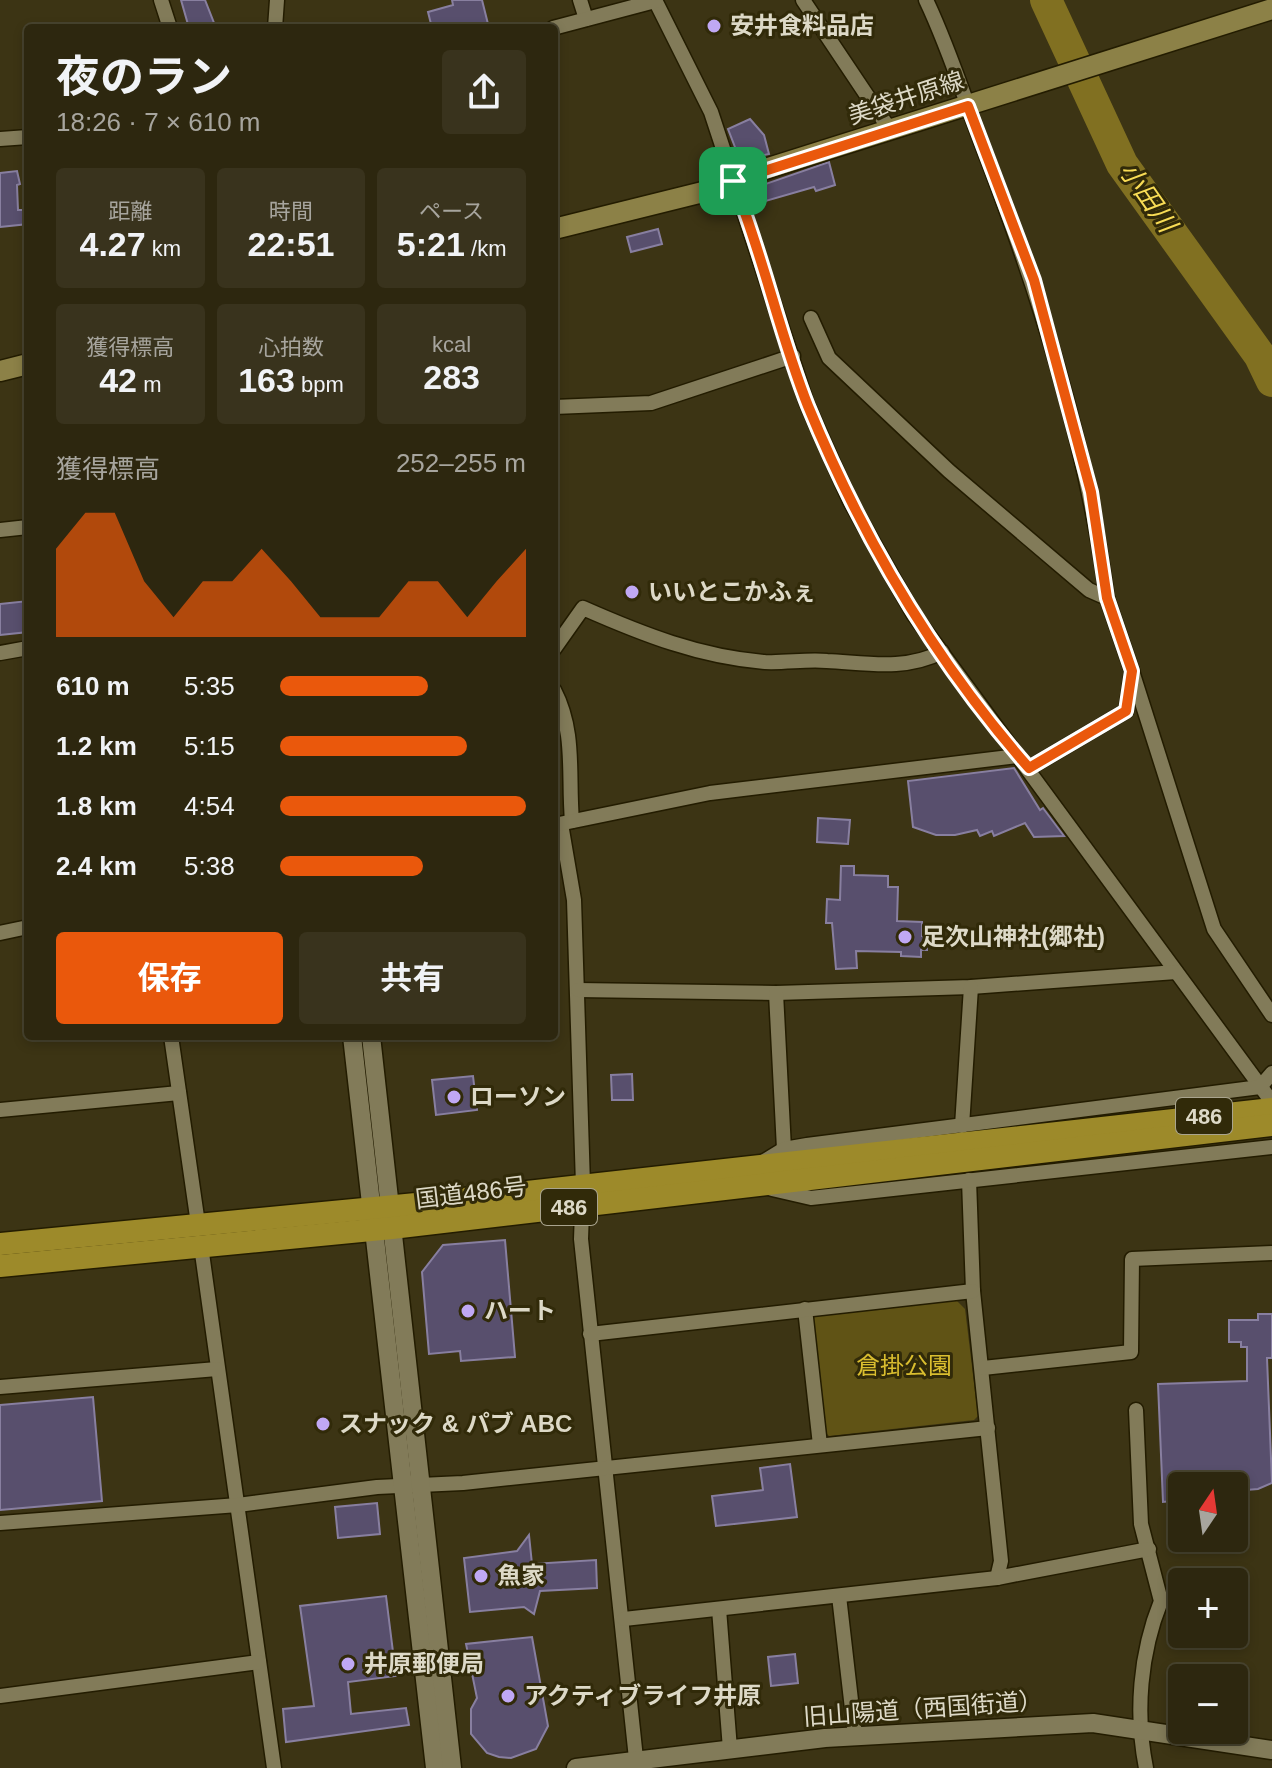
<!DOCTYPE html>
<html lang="ja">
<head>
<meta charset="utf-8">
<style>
	:root { --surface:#2d270f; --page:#39331d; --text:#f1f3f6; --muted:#a7a59e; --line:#48442f; --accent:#ea580c }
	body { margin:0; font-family:Arial,"Noto Sans JP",sans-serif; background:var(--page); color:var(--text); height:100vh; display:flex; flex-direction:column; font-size:30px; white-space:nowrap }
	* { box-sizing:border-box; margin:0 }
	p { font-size:26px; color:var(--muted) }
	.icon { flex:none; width:44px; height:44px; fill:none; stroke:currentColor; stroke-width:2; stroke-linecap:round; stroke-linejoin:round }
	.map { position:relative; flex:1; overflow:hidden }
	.details { position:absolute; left:24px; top:24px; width:534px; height:1016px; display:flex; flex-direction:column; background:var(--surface); border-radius:8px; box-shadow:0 4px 12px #0003,0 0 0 2px var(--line) }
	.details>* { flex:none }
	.needle { width:52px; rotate:13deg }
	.fabs { position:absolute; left:1168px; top:1472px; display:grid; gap:16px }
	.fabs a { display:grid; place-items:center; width:80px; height:80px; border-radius:8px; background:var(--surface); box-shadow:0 4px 12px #0003,0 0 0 2px var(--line); font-size:40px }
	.pin { position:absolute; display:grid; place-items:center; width:68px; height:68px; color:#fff; margin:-34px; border-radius:16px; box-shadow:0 4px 12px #0006 }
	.round { display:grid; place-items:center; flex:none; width:84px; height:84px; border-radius:8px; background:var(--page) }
	.summary { display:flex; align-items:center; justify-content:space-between; height:136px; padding:0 32px }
	h1 { font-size:44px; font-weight:700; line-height:60px }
	.stats { display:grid; grid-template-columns:repeat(3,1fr); gap:12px; height:136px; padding:8px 32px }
	.stats div { display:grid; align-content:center; border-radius:8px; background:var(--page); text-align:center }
	.stats b { font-size:34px; font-weight:700 }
	.stats small { font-size:22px; font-weight:400 }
	.stats p { font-size:22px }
	.chart { height:224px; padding:16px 32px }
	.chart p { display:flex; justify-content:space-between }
	.chart svg { width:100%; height:144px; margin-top:8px; fill:var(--accent); opacity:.7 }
	.primary-button { display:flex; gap:16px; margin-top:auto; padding:16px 32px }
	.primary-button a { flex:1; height:92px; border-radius:8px; background:var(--accent); color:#fff; font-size:32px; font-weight:700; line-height:92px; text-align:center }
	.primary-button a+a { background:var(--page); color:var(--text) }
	ul { padding:0 32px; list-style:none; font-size:26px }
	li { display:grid; grid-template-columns:128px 96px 1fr; align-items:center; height:60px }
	li i { height:20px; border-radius:10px; background:var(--accent) }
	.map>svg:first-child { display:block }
</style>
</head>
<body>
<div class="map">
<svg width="1272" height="1768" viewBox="0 0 1272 1768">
	<rect width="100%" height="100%" fill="#3c3414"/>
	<path fill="#605315" d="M955,1299l10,10 13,107 -4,4 -145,16 -4,-4 -13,-117z"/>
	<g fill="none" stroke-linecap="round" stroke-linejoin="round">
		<path stroke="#817021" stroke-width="32" d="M1046,0l76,164 138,192 12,25"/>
	</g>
	<g fill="#584f6d" stroke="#887fa0" stroke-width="2">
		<path d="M181,0h24l11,28h-27z"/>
		<path d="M452,0h30l6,24 -17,4h-39l-4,-16 25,-7z"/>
		<path d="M750,119l14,16 5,19 -29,6 -12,-31z"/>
		<path d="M829,162l6,23 -19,6 -2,-4 -59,17 -4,-15z"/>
		<path d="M17,171l3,13 -3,1 1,25h10v14l-28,3v-54z"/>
		<path d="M658,229l4,15 -31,8 -4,-15z"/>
		<path d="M28,601v31l-28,3v-31z"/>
		<path d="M1014,768l26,42 3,-2 21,28 -30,1 -9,-14 -31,13 -2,-5 -12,5 -3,-6 -22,5h-19l-23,-8 -5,-46z"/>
		<path d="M818,818l32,2 -2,24 -31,-2z"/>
		<path d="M841,866h13v9l34,1v11h10l-1,34 25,1v14h5v14h-6v7l-20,-1v-4l-45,-1 1,17 -21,1 -4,-46h-6l1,-24 13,1z"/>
		<path d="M632,1074l1,26h-21l-1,-25z"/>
		<path d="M473,1076l4,34 -41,5 -4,-35z"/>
		<path d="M505,1240l10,117 -54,4 -1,-10 -31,3 -7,-82 21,-27z"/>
		<path d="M1258,1314h14v44h-5l5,125 -14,6 -24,2v-5h-52v14l-19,2 -5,-118 89,-3v-34h-6v-5h-12v-22h29z"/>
		<path d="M93,1397l9,104 -102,9v-105z"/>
		<path d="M790,1464l7,53 -81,9 -4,-30 51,-6 -3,-22z"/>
		<path d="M377,1503l3,31 -42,4 -3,-31z"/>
		<path d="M529,1535l3,29 64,-4 1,28 -57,3 -6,23 -10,-7 -54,5 -6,-54 53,-7z"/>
		<path d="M386,1596l10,80 -48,6 3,32 55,-6 3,17 -123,17 -3,-33 31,-3 -14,-100z"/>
		<path d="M532,1637l16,89 -12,23 -25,9 -12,-1 -12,-4 -16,-19v-25l6,-11 -11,-54z"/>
		<path d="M795,1654l3,29 -27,3 -3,-29z"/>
	</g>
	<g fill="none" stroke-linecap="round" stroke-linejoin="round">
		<defs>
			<g id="minor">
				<path d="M161,0l9,28"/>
				<path d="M580,0l6,19"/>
				<path d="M655,0l56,112 96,292 43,97 64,114 358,487"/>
				<path d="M803,0l87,130"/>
				<path d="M926,0c22,46 37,94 55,142 57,148 105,299 126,456"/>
				<path d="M275,28l2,-28"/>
				<path d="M553,28l102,-27"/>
				<path d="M0,139l28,-2"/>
				<path d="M811,318l18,40 120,113 140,119 18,8 25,73 -6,40 -97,57"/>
				<path d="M554,407l97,-4 142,-47"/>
				<path d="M0,530l28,-3"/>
				<path d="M554,649l29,-41c59,26 117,49 182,54 21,1 42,-3 62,-1 40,2 77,10 115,-9"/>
				<path d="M0,653l28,-5"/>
				<path d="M1132,671l82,258 58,86"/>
				<path d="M554,690c22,42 14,85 18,131"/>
				<path d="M561,824l13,76 9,285 -2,54 56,529"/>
				<path d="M554,825l156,-32 308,-37"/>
				<path d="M0,933l28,-6"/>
				<path d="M578,990l198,3 195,-6 205,-15"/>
				<path d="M776,993l8,156"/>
				<path d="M171,1036l27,188"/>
				<path d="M0,1110l179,-17"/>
				<path d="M962,1126l9,-139"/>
				<path d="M761,1163l23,-14 23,-4 453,-58 12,-14"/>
				<path d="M969,1180l4,111 28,270 -4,17"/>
				<path d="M772,1189l39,9 461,-51"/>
				<path d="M201,1246l73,522"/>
				<path d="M805,1309l15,136"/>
				<path d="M590,1334l383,-43"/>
				<path d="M983,1368l148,-16 1,-93 140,-6"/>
				<path d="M0,1387l217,-18"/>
				<path d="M1136,1410l5,114 20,77c-21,52 -26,112 -15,167"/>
				<path d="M0,1523l238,-18 139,-18 86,-4 525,-55"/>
				<path d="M839,1596l16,139"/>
				<path d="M719,1609l11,140"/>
				<path d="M624,1619l373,-41 152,-29"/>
				<path d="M0,1696l259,-34"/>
			</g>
			<g id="tertiary">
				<path d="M352,1036l83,732"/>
				<path d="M371,1036l81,732"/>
				<path d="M576,1768l249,-30 268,-15 179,27"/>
			</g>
			<g id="secondary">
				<path d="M554,229l153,-38 49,-19 516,-163"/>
				<path d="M0,371l28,-7"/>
			</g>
			<g id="trunk">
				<path d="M0,1244l437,-42 835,-93"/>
				<path d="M0,1266l392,-38 880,-103"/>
			</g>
		</defs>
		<use href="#minor" stroke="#231c00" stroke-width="17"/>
		<use href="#tertiary" stroke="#231c00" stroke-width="21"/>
		<use href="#secondary" stroke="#231c00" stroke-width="23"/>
		<use href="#trunk" stroke="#231c00" stroke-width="25"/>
		<use href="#minor" stroke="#827b59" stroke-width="14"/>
		<use href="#tertiary" stroke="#827b59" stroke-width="18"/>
		<use href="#secondary" stroke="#8c8147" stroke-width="20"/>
		<use href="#trunk" stroke="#9d8a2a" stroke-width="22"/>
	</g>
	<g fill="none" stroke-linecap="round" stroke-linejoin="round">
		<defs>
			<path id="route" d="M968,106l66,174 57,212 16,106 25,73 -6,40 -97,57c-93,-106 -167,-231 -221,-362 -29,-73 -45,-152 -75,-225z"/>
		</defs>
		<use href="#route" stroke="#fff" stroke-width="16"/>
		<use href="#route" stroke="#ea580c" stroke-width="10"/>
	</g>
	<g fill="#c0a8f4" stroke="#312a09" stroke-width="3">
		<circle cx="714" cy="26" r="8"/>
		<circle cx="632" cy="592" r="8"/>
		<circle cx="905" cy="937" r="8"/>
		<circle cx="454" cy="1097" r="8"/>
		<circle cx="468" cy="1311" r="8"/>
		<circle cx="323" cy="1424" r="8"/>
		<circle cx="481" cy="1576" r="8"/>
		<circle cx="348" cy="1664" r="8"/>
		<circle cx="508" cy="1696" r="8"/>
	</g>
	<g text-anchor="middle" stroke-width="6" stroke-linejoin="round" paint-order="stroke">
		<g fill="#312a09" stroke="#a9a48e" stroke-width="2">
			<rect x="1176" y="1098" width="56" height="36" rx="6"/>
			<rect x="541" y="1189" width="56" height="36" rx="6"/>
		</g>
		<g font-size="22" font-weight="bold" fill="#ddd9c7">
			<text x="1204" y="1124">486</text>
			<text x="569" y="1215">486</text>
		</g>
		<g font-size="24" font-weight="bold" fill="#ddd9c7" stroke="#312a09" text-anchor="start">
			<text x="730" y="34">安井食料品店</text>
			<text x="648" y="600">いいとこかふぇ</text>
			<text x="921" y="945">足次山神社(郷社)</text>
			<text x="470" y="1105">ローソン</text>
			<text x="484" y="1319">ハート</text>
			<text x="339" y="1432">スナック &amp; パブ ABC</text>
			<text x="497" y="1584">魚家</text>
			<text x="364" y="1672">井原郵便局</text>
			<text x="524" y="1704">アクティブライフ井原</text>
		</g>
		<g font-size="24" fill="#ddd9c7" stroke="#312a09">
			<text transform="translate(906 98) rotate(-18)" y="8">美袋井原線</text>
			<text transform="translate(471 1193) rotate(-7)" y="8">国道486号</text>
			<text transform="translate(923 1709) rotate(-4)" y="8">旧山陽道（西国街道）</text>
		</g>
		<g font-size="24" fill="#dabe2f" stroke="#312a09">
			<text x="904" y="1374">倉掛公園</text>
		</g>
		<g font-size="26" font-style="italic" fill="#f8dc55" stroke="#312a09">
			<text transform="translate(1148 197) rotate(55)" y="9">小田川</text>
		</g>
	</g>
</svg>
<div class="fabs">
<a><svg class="needle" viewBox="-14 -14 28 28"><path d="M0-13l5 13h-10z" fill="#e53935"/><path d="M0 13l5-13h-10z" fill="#a7a59e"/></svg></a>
<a>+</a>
<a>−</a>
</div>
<div class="pin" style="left:733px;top:181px;background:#1e9e55"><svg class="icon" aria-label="arrive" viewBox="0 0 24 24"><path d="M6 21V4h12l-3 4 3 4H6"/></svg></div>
<section class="details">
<div class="summary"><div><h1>夜のラン</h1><p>18:26 · 7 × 610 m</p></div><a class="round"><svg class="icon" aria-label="share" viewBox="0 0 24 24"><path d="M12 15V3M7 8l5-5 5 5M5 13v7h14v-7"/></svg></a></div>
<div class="stats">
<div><p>距離</p><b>4.27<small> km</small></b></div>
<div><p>時間</p><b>22:51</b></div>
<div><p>ペース</p><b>5:21<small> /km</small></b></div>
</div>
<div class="stats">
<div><p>獲得標高</p><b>42<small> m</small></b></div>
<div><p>心拍数</p><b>163<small> bpm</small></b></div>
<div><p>kcal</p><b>283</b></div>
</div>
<div class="chart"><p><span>獲得標高</span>252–255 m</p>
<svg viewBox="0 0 160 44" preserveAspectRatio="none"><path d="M0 44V17L10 6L20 6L30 27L40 38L50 27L60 27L70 17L80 27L90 38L100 38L110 38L120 27L130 27L140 38L150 27L160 17V44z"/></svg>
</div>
<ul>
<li><b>610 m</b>5:35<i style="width:60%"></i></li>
<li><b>1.2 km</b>5:15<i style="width:76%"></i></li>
<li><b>1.8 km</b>4:54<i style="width:100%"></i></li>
<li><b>2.4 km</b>5:38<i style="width:58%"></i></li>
</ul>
<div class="primary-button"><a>保存</a><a>共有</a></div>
</section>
</div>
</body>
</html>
